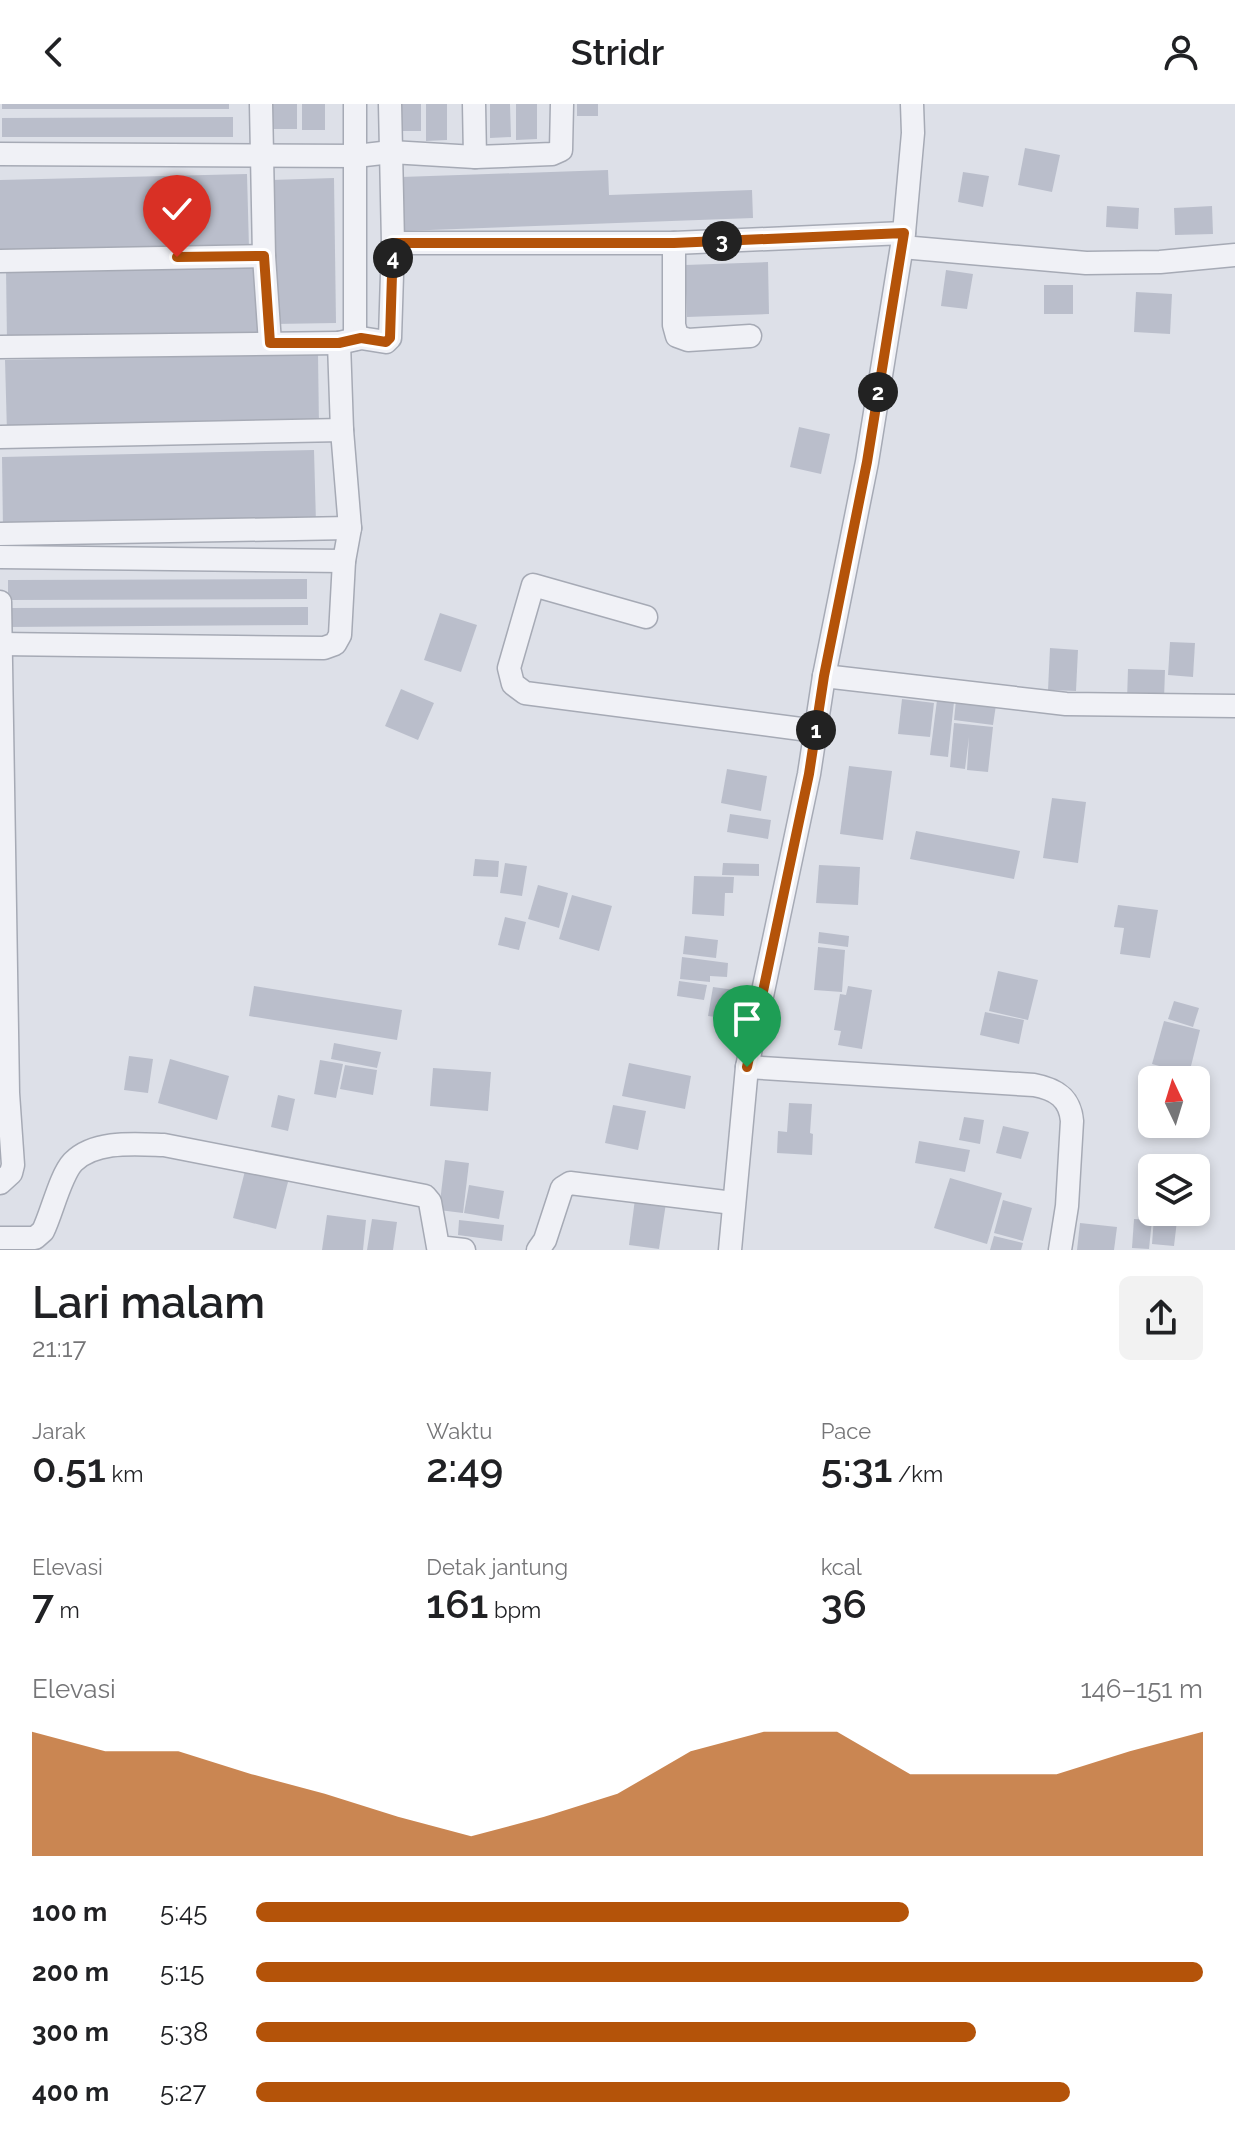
<!DOCTYPE html>
<html lang="id">
<head>
<meta charset="utf-8">
<style>
	:root { --surface:#fff; --page:#f2f2f2; --text:#202124; --muted:#757577; --accent:#b45309 }
	body { margin:0; font-family:Raleway,sans-serif; background:var(--page); color:var(--text); height:100vh; display:flex; flex-direction:column; font-size:30px; white-space:nowrap }
	* { box-sizing:border-box; margin:0 }
	p { font-size:26px; color:var(--muted) }
	.icon { flex:none; width:44px; height:44px; fill:none; stroke:currentColor; stroke-width:2; stroke-linecap:round; stroke-linejoin:round }
	.map { position:relative; height:1146px; overflow:hidden }
	.sheet { display:flex; flex-direction:column; background:var(--surface); flex:1 }
	.sheet>* { flex:none }
	.needle { width:52px; rotate:356deg }
	.tools { position:absolute; left:1138px; top:962px; display:grid; gap:16px }
	.tools a { display:grid; place-items:center; width:72px; height:72px; border-radius:12px; background:var(--surface); box-shadow:0 4px 12px #0003; font-size:40px }
	.pin { position:absolute; display:grid; place-items:center; width:68px; height:68px; color:#fff; margin:-82px -34px; border-radius:50% 50% 50% 0; rotate:-45deg; box-shadow:0 0 8px #0007 }
	.pin .icon { rotate:45deg }
	.km { position:absolute; width:40px; height:40px; margin:-20px; border-radius:50%; background:#222; color:#fff; font-size:22px; line-height:40px; text-align:center }
	.round { display:grid; place-items:center; flex:none; width:84px; height:84px; border-radius:12px; background:var(--page) }
	.headline { display:flex; align-items:center; justify-content:space-between; height:136px; padding:0 32px }
	h1 { font-size:44px; font-weight:600; line-height:60px }
	.metrics { display:grid; grid-template-columns:repeat(3,1fr); gap:12px; height:136px; padding:8px 32px }
	.metrics div { display:grid; align-content:center }
	.metrics b { font-size:40px; font-weight:600 }
	.metrics small { font-size:22px; font-weight:400 }
	.metrics p { font-size:22px }
	.chart { height:224px; padding:16px 32px }
	.chart p { display:flex; justify-content:space-between }
	.chart svg { width:100%; height:144px; margin-top:8px; fill:var(--accent); opacity:.7 }
	ul { padding:0 32px; list-style:none; font-size:26px }
	li { display:grid; grid-template-columns:128px 96px 1fr; align-items:center; height:60px }
	li i { height:20px; border-radius:10px; background:var(--accent) }
	header { display:flex; justify-content:space-between; align-items:center; height:104px; padding:0 32px; background:var(--surface); font-size:36px; font-weight:600 }
	.map>svg:first-child { display:block }
</style>
</head>
<body>
<header><svg class="icon" aria-label="back" viewBox="0 0 24 24"><path d="M15 5l-7 7 7 7"/></svg>Stridr<svg class="icon" aria-label="person" viewBox="0 0 24 24"><circle cx="12" cy="8" r="4"/><path d="M4 21q1-7 8-7t8 7"/></svg></header>
<div class="map">
<svg width="1235" height="1146" viewBox="0 0 1235 1146">
	<rect width="100%" height="100%" fill="#dde0e8"/>
	<g fill="#babecb">
		<rect x="2" y="0" width="227" height="5"/>
		<rect x="271" y="0" width="26" height="25"/>
		<rect x="302" y="0" width="23" height="26"/>
		<rect x="400" y="0" width="21" height="27"/>
		<path d="M426,0h21v36l-21,1z"/>
		<path d="M490,0h20l1,33 -21,1z"/>
		<path d="M516,0h21v35l-21,1z"/>
		<rect x="577" y="0" width="21" height="12"/>
		<path d="M233,13v20h-231v-19z"/>
		<path d="M1025,44l35,7 -8,37 -34,-7z"/>
		<path d="M608,66l1,25 143,-5 1,28 -350,13 -2,-54z"/>
		<path d="M963,68l26,4 -6,31 -25,-5z"/>
		<path d="M247,70l2,74 -249,5v-73z"/>
		<path d="M334,74l2,145 -62,1 -3,-144z"/>
		<path d="M1107,102l32,2 -1,21 -32,-2z"/>
		<path d="M1212,102l1,28 -38,1 -1,-27z"/>
		<path d="M768,158l1,52 -82,3 -2,-52z"/>
		<path d="M256,159l1,74 -250,5 -1,-73z"/>
		<path d="M946,166l27,4 -6,35 -26,-3z"/>
		<rect x="1044" y="181" width="29" height="29"/>
		<path d="M1136,188l36,2 -2,40 -36,-2z"/>
		<path d="M318,249l1,74 -312,6 -2,-73z"/>
		<path d="M799,323l31,7 -9,40 -31,-7z"/>
		<path d="M314,346l2,73 -313,7 -1,-73z"/>
		<path d="M307,475v20l-299,1v-20z"/>
		<path d="M308,503v18l-300,2 -1,-19z"/>
		<path d="M440,509l37,12 -16,47 -37,-12z"/>
		<path d="M1170,538l25,1 -2,34 -25,-2z"/>
		<path d="M1050,544l28,2 -2,41 -28,-1z"/>
		<path d="M1128,565l37,1 -1,30h-37z"/>
		<path d="M401,585l33,14 -16,37 -33,-14z"/>
		<path d="M902,595l32,4 -4,34 -32,-3z"/>
		<path d="M937,596l17,2 -6,55 -18,-2z"/>
		<path d="M956,596l40,5 -3,20 -39,-5z"/>
		<path d="M954,619l39,4 -5,45 -21,-2 2,-33 -4,32 -15,-2z"/>
		<path d="M849,662l43,5 -9,69 -43,-6z"/>
		<path d="M727,665l40,7 -6,35 -40,-8z"/>
		<path d="M1052,694l34,4 -8,61 -35,-5z"/>
		<path d="M730,710l41,6 -3,19 -41,-7z"/>
		<path d="M916,727l104,20 -6,28 -104,-20z"/>
		<path d="M475,755l24,2 -1,16 -25,-1z"/>
		<path d="M505,759l22,3 -5,30 -22,-3z"/>
		<path d="M723,759l36,1v12l-37,-1z"/>
		<path d="M819,761l41,2 -2,38 -42,-2z"/>
		<path d="M694,772l40,1 -1,16h-8l-1,23 -32,-2z"/>
		<path d="M538,781l30,8 -9,35 -31,-9z"/>
		<path d="M572,791l40,11 -13,45 -40,-12z"/>
		<path d="M1118,801l40,5 -8,48 -30,-4 4,-26 -10,-1z"/>
		<path d="M505,813l21,5 -7,28 -21,-5z"/>
		<path d="M819,828l30,4 -1,11 -30,-4z"/>
		<path d="M685,832l33,4 -2,18 -33,-4z"/>
		<path d="M818,843l27,3 -3,42 -28,-2z"/>
		<path d="M682,853l46,6 -1,14 -17,-1v6l-30,-3z"/>
		<path d="M998,867l40,9 -10,40 -39,-9z"/>
		<path d="M679,877l28,4 -3,15 -27,-4z"/>
		<path d="M254,882l148,24 -5,30 -148,-24z"/>
		<path d="M848,882l24,4 -10,59 -24,-4 3,-14 -7,-1 6,-36 6,1z"/>
		<path d="M713,883l37,5 -5,29 -37,-5z"/>
		<path d="M1174,897l25,7 -6,19 -25,-8z"/>
		<path d="M985,908l39,8 -5,24 -39,-9z"/>
		<path d="M1164,917l36,9 -11,44 -37,-10z"/>
		<path d="M334,939l47,9 -4,16 -46,-9z"/>
		<path d="M129,952l24,3 -5,34 -24,-3z"/>
		<path d="M170,955l59,17 -12,44 -59,-17z"/>
		<path d="M320,956l23,4 -7,34 -22,-4z"/>
		<path d="M629,959l62,13 -6,33 -63,-13z"/>
		<path d="M345,961l32,5 -4,25 -33,-6z"/>
		<path d="M433,964l58,4 -3,39 -58,-5z"/>
		<path d="M278,991l17,4 -7,32 -17,-4z"/>
		<path d="M789,999l23,1 -2,29 3,1 -1,21 -35,-2 1,-22 9,1z"/>
		<path d="M613,1001l33,6 -8,39 -33,-7z"/>
		<path d="M964,1013l20,3 -4,24 -21,-4z"/>
		<path d="M1003,1022l26,6 -8,27 -25,-6z"/>
		<path d="M919,1037l51,9 -5,22 -50,-9z"/>
		<path d="M445,1056l24,3 -6,50 -24,-3z"/>
		<path d="M246,1063l43,11 -13,51 -43,-11z"/>
		<path d="M950,1074l52,15 -15,51 -53,-16z"/>
		<path d="M469,1081l35,6 -5,28 -35,-6z"/>
		<path d="M1141,1092l11,1v15h26l-4,34 -22,-2 2,-27 -15,-1z"/>
		<path d="M635,1095l31,4 -7,46 -30,-4z"/>
		<path d="M1003,1096l29,8 -9,33 -29,-8z"/>
		<path d="M327,1111l39,5 -3,30h-41z"/>
		<path d="M372,1115l25,3 -4,28h-26z"/>
		<path d="M1134,1115l18,1 -3,29 -17,-1z"/>
		<path d="M459,1116l45,5 -2,16 -44,-6z"/>
		<path d="M1080,1119l37,4 -3,23h-37z"/>
		<path d="M994,1132l29,7 -2,7h-31z"/>
	</g>
	<g fill="none" stroke-linecap="round" stroke-linejoin="round">
		<defs>
			<g id="minor">
				<path d="M261,0l3,152 6,87"/>
				<path d="M355,0v235"/>
				<path d="M474,0l1,53"/>
				<path d="M0,50l356,2 35,-4 84,5 77,-3 9,-4 1,-46"/>
				<path d="M393,139h281l230,-10"/>
				<path d="M674,139v82l3,11 11,4 62,-4"/>
				<path d="M902,143l184,16 74,-1 75,-7"/>
				<path d="M0,157l264,-5"/>
				<path d="M0,243l339,-4"/>
				<path d="M0,333l342,-7"/>
				<path d="M0,430l350,-6"/>
				<path d="M0,453l344,4"/>
				<path d="M0,498l8,491 5,72 -2,8 -11,10"/>
				<path d="M646,513l-113,-32 -24,83 4,16 12,9 291,38"/>
				<path d="M0,540l324,4 11,-4 5,-9 4,-74 6,-33 -8,-98 -3,-87 22,-5 25,4 4,-4 3,-95 -3,-139"/>
				<path d="M824,572l242,28 169,2"/>
				<path d="M747,963l287,18c22,4 36,13 38,36l-5,85 -7,44"/>
				<path d="M0,1134h35l8,-7c9,-18 17,-55 30,-69 22,-22 62,-18 91,-17l261,51 5,6 8,45 26,3"/>
				<path d="M538,1146l7,-10 17,-52 8,-5 163,20"/>
				<path d="M730,1146l17,-183 62,-293 15,-98 43,-214 37,-229 9,-100 -1,-29"/>
			</g>
		</defs>
		<use href="#minor" stroke="#a6aab5" stroke-width="25"/>
		<use href="#minor" stroke="#f0f1f6" stroke-width="22"/>
	</g>
	<g fill="none" stroke-linecap="round" stroke-linejoin="round">
		<defs>
			<path id="route" d="M177,153l87,-1 6,87h69l22,-5 25,4 4,-4 3,-95h281l230,-10 -37,229 -43,214 -15,98 -62,293"/>
		</defs>
		<use href="#route" stroke="#fff" stroke-width="16"/>
		<use href="#route" stroke="#b45309" stroke-width="10"/>
	</g>
</svg>
<div class="tools">
<a><svg class="needle" viewBox="-14 -14 28 28"><path d="M0-13l5 13h-10z" fill="#e53935"/><path d="M0 13l5-13h-10z" fill="#757577"/></svg></a>
<a><svg class="icon" aria-label="layers" viewBox="0 0 24 24"><path d="M12 4l9 5-9 5-9-5zM3 14l9 5 9-5"/></svg></a>
</div>
<div class="pin" style="left:747px;top:963px;background:#1e9e55"><svg class="icon" aria-label="arrive" viewBox="0 0 24 24"><path d="M6 21V4h12l-3 4 3 4H6"/></svg></div>
<div class="pin" style="left:177px;top:153px;background:#d93025"><svg class="icon" aria-label="check" viewBox="0 0 24 24"><path d="M5 12l5 5 9-10"/></svg></div>
<b class="km" style="left:816px;top:626px">1</b>
<b class="km" style="left:878px;top:288px">2</b>
<b class="km" style="left:722px;top:137px">3</b>
<b class="km" style="left:393px;top:154px">4</b>
</div>
<section class="sheet">
<div class="headline"><div><h1>Lari malam</h1><p>21:17</p></div><a class="round"><svg class="icon" aria-label="share" viewBox="0 0 24 24"><path d="M12 15V3M7 8l5-5 5 5M5 13v7h14v-7"/></svg></a></div>
<div class="metrics">
<div><p>Jarak</p><b>0.51<small> km</small></b></div>
<div><p>Waktu</p><b>2:49</b></div>
<div><p>Pace</p><b>5:31<small> /km</small></b></div>
</div>
<div class="metrics">
<div><p>Elevasi</p><b>7<small> m</small></b></div>
<div><p>Detak jantung</p><b>161<small> bpm</small></b></div>
<div><p>kcal</p><b>36</b></div>
</div>
<div class="chart"><p><span>Elevasi</span>146–151 m</p>
<svg viewBox="0 0 160 44" preserveAspectRatio="none"><path d="M0 44V6L10 12L20 12L30 19L40 25L50 32L60 38L70 32L80 25L90 12L100 6L110 6L120 19L130 19L140 19L150 12L160 6V44z"/></svg>
</div>
<ul>
<li><b>100 m</b>5:45<i style="width:69%"></i></li>
<li><b>200 m</b>5:15<i style="width:100%"></i></li>
<li><b>300 m</b>5:38<i style="width:76%"></i></li>
<li><b>400 m</b>5:27<i style="width:86%"></i></li>
</ul>
</section>
</body>
</html>
